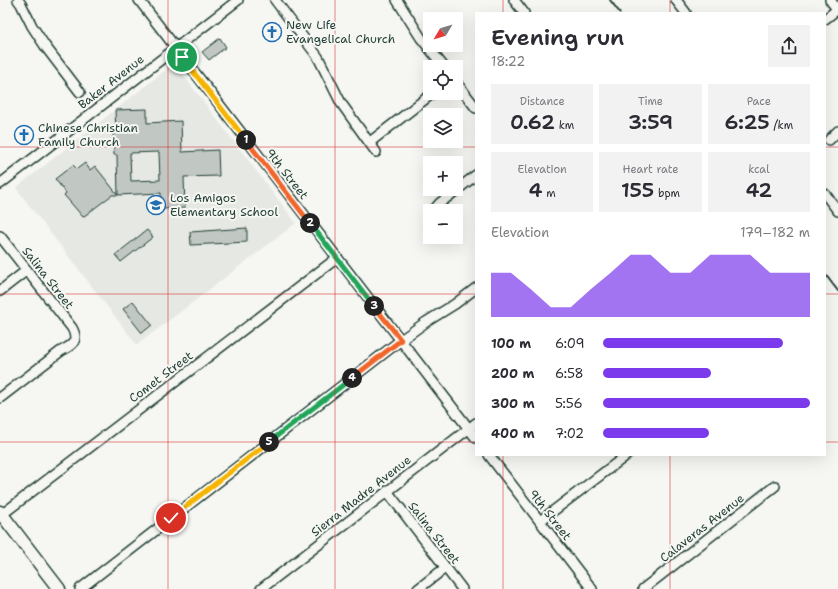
<!DOCTYPE html>
<html lang="en">
<head>
<meta charset="utf-8">
<style>
	:root { --surface:#fff; --page:#f2f2f3; --text:#2b2b33; --muted:#7c7c81; --accent:#7c3aed }
	body { margin:0; font-family:"Shantell Sans",sans-serif; background:var(--page); color:var(--text); height:100vh; display:flex; flex-direction:column; font-size:15px; white-space:nowrap }
	* { box-sizing:border-box; margin:0 }
	p { font-size:13px; color:var(--muted) }
	.icon { flex:none; width:22px; height:22px; fill:none; stroke:currentColor; stroke-width:2; stroke-linecap:round; stroke-linejoin:round }
	.map { position:relative; flex:1; overflow:hidden }
	.sheet { position:absolute; left:475px; top:12px; width:351px; height:444px; display:flex; flex-direction:column; background:var(--surface); border-radius:0px; box-shadow:0 4px 16px #0002 }
	.sheet>* { flex:none }
	.needle { width:26px; rotate:232deg }
	.tools { position:absolute; left:423px; top:12px; display:grid; gap:8px }
	.tools a { display:grid; place-items:center; width:40px; height:40px; border-radius:0px; background:var(--surface); box-shadow:0 4px 16px #0002; font-size:20px }
	.pin { position:absolute; display:grid; place-items:center; width:34px; height:34px; color:#fff; margin:-17px; border:2px solid #fff; border-radius:50%; box-shadow:0 1px 4px #0007 }
	.km { position:absolute; width:20px; height:20px; margin:-10px; border-radius:50%; background:#222; color:#fff; font-size:11px; line-height:20px; text-align:center }
	.round { display:grid; place-items:center; flex:none; width:42px; height:42px; border-radius:0px; background:var(--page) }
	.head { display:flex; align-items:center; justify-content:space-between; height:68px; padding:0 16px }
	h1 { font-size:22px; font-weight:600; line-height:30px }
	.stats { display:grid; grid-template-columns:repeat(3,1fr); gap:6px; height:68px; padding:4px 16px }
	.stats div { display:grid; align-content:center; border-radius:0px; background:var(--page); text-align:center }
	.stats b { font-size:20px; font-weight:600 }
	.stats small { font-size:11px; font-weight:400 }
	.stats p { font-size:11px }
	.chart { height:112px; padding:8px 16px }
	.chart p { display:flex; justify-content:space-between }
	.chart svg { width:100%; height:72px; margin-top:4px; fill:var(--accent); opacity:.7 }
	ul { padding:0 16px; list-style:none; font-size:13px }
	li { display:grid; grid-template-columns:64px 48px 1fr; align-items:center; height:30px }
	li i { height:10px; border-radius:5px; background:var(--accent) }
	.map>svg:first-child { display:block }
</style>
</head>
<body>
<div class="map">
<svg width="838" height="589" viewBox="0 0 838 589">
	<rect width="100%" height="100%" fill="#f6f6f2"/>
	<filter id="ink" filterUnits="userSpaceOnUse"><feTurbulence type="fractalNoise" baseFrequency=".025" numOctaves="2"/><feDisplacementMap in="SourceGraphic" scale="8" xChannelSelector="R" yChannelSelector="G"/><feConvolveMatrix kernelMatrix="1 2 1 2 8 2 1 2 1" color-interpolation-filters="sRGB"/></filter>
	<g filter="url(#ink)">
		<path fill="#e6e8e4" d="M171,66l6,1 119,156 -159,122 -121,-157z"/>
		<g fill="#c1c8c3" stroke="#1f3d34" fill-rule="evenodd">
			<path d="M220,38l6,9 -17,13 -7,-8z"/>
			<path d="M147,109v14l34,-2 1,31 36,-2 1,26 -35,1 1,31 -24,1v-16l-43,2 -1,-40h-3l-1,-22h3l-1,-23zM159,152l1,28 -29,1 -1,-28z"/>
			<path d="M85,163l5,7 5,-4 23,29h-6l-29,22 -19,-22 2,-2 -11,-14 18,-14 4,4z"/>
			<path d="M247,228v14l-56,3 -1,-13z"/>
			<path d="M147,230l6,7 -32,25 -6,-7z"/>
			<path d="M133,301l19,24 -10,8 -19,-24z"/>
		</g>
		<g fill="none" stroke-linecap="round" stroke-linejoin="round">
			<defs>
				<g id="minor">
					<path d="M18,0l3,4 11,22 13,20 35,46"/>
					<path d="M139,0l337,438"/>
					<path d="M275,0l43,57 23,46 35,49"/>
					<path d="M397,0l24,38 23,29"/>
					<path d="M514,0l10,13"/>
					<path d="M676,0l10,13"/>
					<path d="M830,0l7,9"/>
					<path d="M825,19l13,-10"/>
					<path d="M456,82l20,26"/>
					<path d="M829,140l9,-9"/>
					<path d="M370,142l63,-49"/>
					<path d="M0,184l238,-184"/>
					<path d="M825,194l13,17"/>
					<path d="M433,211l7,-8 36,-28"/>
					<path d="M0,236l72,92c7,13 1,17 -11,23l-61,47"/>
					<path d="M0,291l27,-21"/>
					<path d="M489,455l103,134"/>
					<path d="M387,491l75,98"/>
					<path d="M0,516l337,-258"/>
					<path d="M540,521l87,-66"/>
					<path d="M80,589l321,-249 25,-18 29,-18 21,-16"/>
					<path d="M261,589l215,-166"/>
					<path d="M418,589l27,-21"/>
					<path d="M643,589l132,-103"/>
				</g>
				<path id="major" d="M0,512l59,77"/>
			</defs>
			<use href="#minor" stroke="#1f3d34" stroke-width="12"/>
			<use href="#major" stroke="#1f3d34" stroke-width="15"/>
			<use href="#minor" stroke="#f6f6f2" stroke-width="9"/>
			<use href="#major" stroke="#f6f6f2" stroke-width="12"/>
			<g stroke="#1f3d34" stroke-width="2">
				<path d="M610,0l10,13"/>
				<path d="M825,274l13,17"/>
			</g>
		</g>
	</g>
	<g fill="none" stroke-linecap="round" stroke-linejoin="round" filter="url(#ink)">
		<defs>
			<path id="split-1" d="M182,57l64,83"/>
			<path id="split-2" d="M246,140l64,83"/>
			<path id="split-3" d="M310,223l64,83"/>
			<path id="split-4" d="M352,378l49,-38 -27,-34"/>
			<path id="split-5" d="M269,442l83,-64"/>
			<path id="split-6" d="M171,518l98,-76"/>
		</defs>
		<use href="#split-1" stroke="#fff" stroke-width="8"/>
		<use href="#split-2" stroke="#fff" stroke-width="8"/>
		<use href="#split-3" stroke="#fff" stroke-width="8"/>
		<use href="#split-4" stroke="#fff" stroke-width="8"/>
		<use href="#split-5" stroke="#fff" stroke-width="8"/>
		<use href="#split-6" stroke="#fff" stroke-width="8"/>
		<use href="#split-1" stroke="#f5b400" stroke-width="5"/>
		<use href="#split-2" stroke="#f0652b" stroke-width="5"/>
		<use href="#split-3" stroke="#22a559" stroke-width="5"/>
		<use href="#split-4" stroke="#f0652b" stroke-width="5"/>
		<use href="#split-5" stroke="#22a559" stroke-width="5"/>
		<use href="#split-6" stroke="#f5b400" stroke-width="5"/>
	</g>
	<path fill="none" stroke="#d62828" stroke-width="1" stroke-opacity="0.55" d="M168,0v589M335,0v589M503,0v13M670,0v13M0,147h476M825,147h13M0,294h476M825,294h13M0,442h476M825,442h13M503,455v134M670,455v134"/>
	<defs>
		<symbol id="church-ring" viewBox="-11 -11 22 22"><circle r="9.5" fill="#f6f6f2" stroke="#1f6fb2" stroke-width="1.5"/><path d="M-1.2-6h2.4v3.5h3.3v2.4h-3.3V6h-2.4V-.1h-3.3v-2.4h3.3Z" fill="#1f6fb2"/></symbol>
		<symbol id="school-ring" viewBox="-11 -11 22 22"><circle r="9.5" fill="#f6f6f2" stroke="#1f6fb2" stroke-width="1.5"/><path d="M0-5L7-2L0 1L-7-2ZM-4 1L0 2.5L4 1V4Q0 6-4 4Z" fill="#1f6fb2"/></symbol>
	</defs>
	<g fill-rule="evenodd">
		<use href="#church-ring" x="261" y="21" width="22" height="22"/>
		<use href="#church-ring" x="13" y="124" width="22" height="22"/>
		<use href="#school-ring" x="145" y="194" width="22" height="22"/>
	</g>
	<g text-anchor="middle" stroke-width="4" stroke-linejoin="round" paint-order="stroke">
		<g font-size="12" fill="#1f3d34" stroke="#f6f6f2" text-anchor="start">
			<text x="286" y="29">New Life<tspan x="286" dy="14">Evangelical Church</tspan></text>
			<text x="38" y="132">Chinese Christian<tspan x="38" dy="14">Family Church</tspan></text>
			<text x="170" y="202">Los Amigos<tspan x="170" dy="14">Elementary School</tspan></text>
		</g>
		<g font-size="12" fill="#1f3d34" stroke="#f6f6f2">
			<text transform="translate(111 82) rotate(-38)" y="4">Baker Avenue</text>
			<text transform="translate(287 174) rotate(52)" y="4">9th Street</text>
			<text transform="translate(48 278) rotate(52)" y="4">Salina Street</text>
			<text transform="translate(161 377) rotate(-37)" y="4">Comet Street</text>
			<text transform="translate(361 496) rotate(-38)" y="4">Sierra Madre Avenue</text>
			<text transform="translate(550 515) rotate(52)" y="4">9th Street</text>
			<text transform="translate(702 528) rotate(-38)" y="4">Calaveras Avenue</text>
			<text transform="translate(434 533) rotate(52)" y="4">Salina Street</text>
		</g>
	</g>
</svg>
<div class="tools">
<a><svg class="needle" viewBox="-14 -14 28 28"><path d="M0-13l5 13h-10z" fill="#e53935"/><path d="M0 13l5-13h-10z" fill="#7c7c81"/></svg></a>
<a><svg class="icon" aria-label="locate" viewBox="0 0 24 24"><circle cx="12" cy="12" r="6"/><path d="M12 2v4M12 18v4M2 12h4M18 12h4"/></svg></a>
<a><svg class="icon" aria-label="layers" viewBox="0 0 24 24"><path d="M12 4l9 5-9 5-9-5zM3 14l9 5 9-5"/></svg></a>
<a>+</a>
<a>−</a>
</div>
<div class="pin" style="left:182px;top:57px;background:#1e9e55"><svg class="icon" aria-label="arrive" viewBox="0 0 24 24"><path d="M6 21V4h12l-3 4 3 4H6"/></svg></div>
<div class="pin" style="left:171px;top:518px;background:#d93025"><svg class="icon" aria-label="check" viewBox="0 0 24 24"><path d="M5 12l5 5 9-10"/></svg></div>
<b class="km" style="left:246px;top:140px">1</b>
<b class="km" style="left:310px;top:223px">2</b>
<b class="km" style="left:374px;top:306px">3</b>
<b class="km" style="left:352px;top:378px">4</b>
<b class="km" style="left:269px;top:442px">5</b>
<section class="sheet">
<div class="head"><div><h1>Evening run</h1><p>18:22</p></div><a class="round"><svg class="icon" aria-label="share" viewBox="0 0 24 24"><path d="M12 15V3M7 8l5-5 5 5M5 13v7h14v-7"/></svg></a></div>
<div class="stats">
<div><p>Distance</p><b>0.62<small> km</small></b></div>
<div><p>Time</p><b>3:59</b></div>
<div><p>Pace</p><b>6:25<small> /km</small></b></div>
</div>
<div class="stats">
<div><p>Elevation</p><b>4<small> m</small></b></div>
<div><p>Heart rate</p><b>155<small> bpm</small></b></div>
<div><p>kcal</p><b>42</b></div>
</div>
<div class="chart"><p><span>Elevation</span>179–182 m</p>
<svg viewBox="0 0 160 44" preserveAspectRatio="none"><path d="M0 44V17L10 17L20 27L30 38L40 38L50 27L60 17L70 6L80 6L90 17L100 17L110 6L120 6L130 6L140 17L150 17L160 17V44z"/></svg>
</div>
<ul>
<li><b>100 m</b>6:09<i style="width:87%"></i></li>
<li><b>200 m</b>6:58<i style="width:52%"></i></li>
<li><b>300 m</b>5:56<i style="width:100%"></i></li>
<li><b>400 m</b>7:02<i style="width:51%"></i></li>
</ul>
</section>
</div>
</body>
</html>
